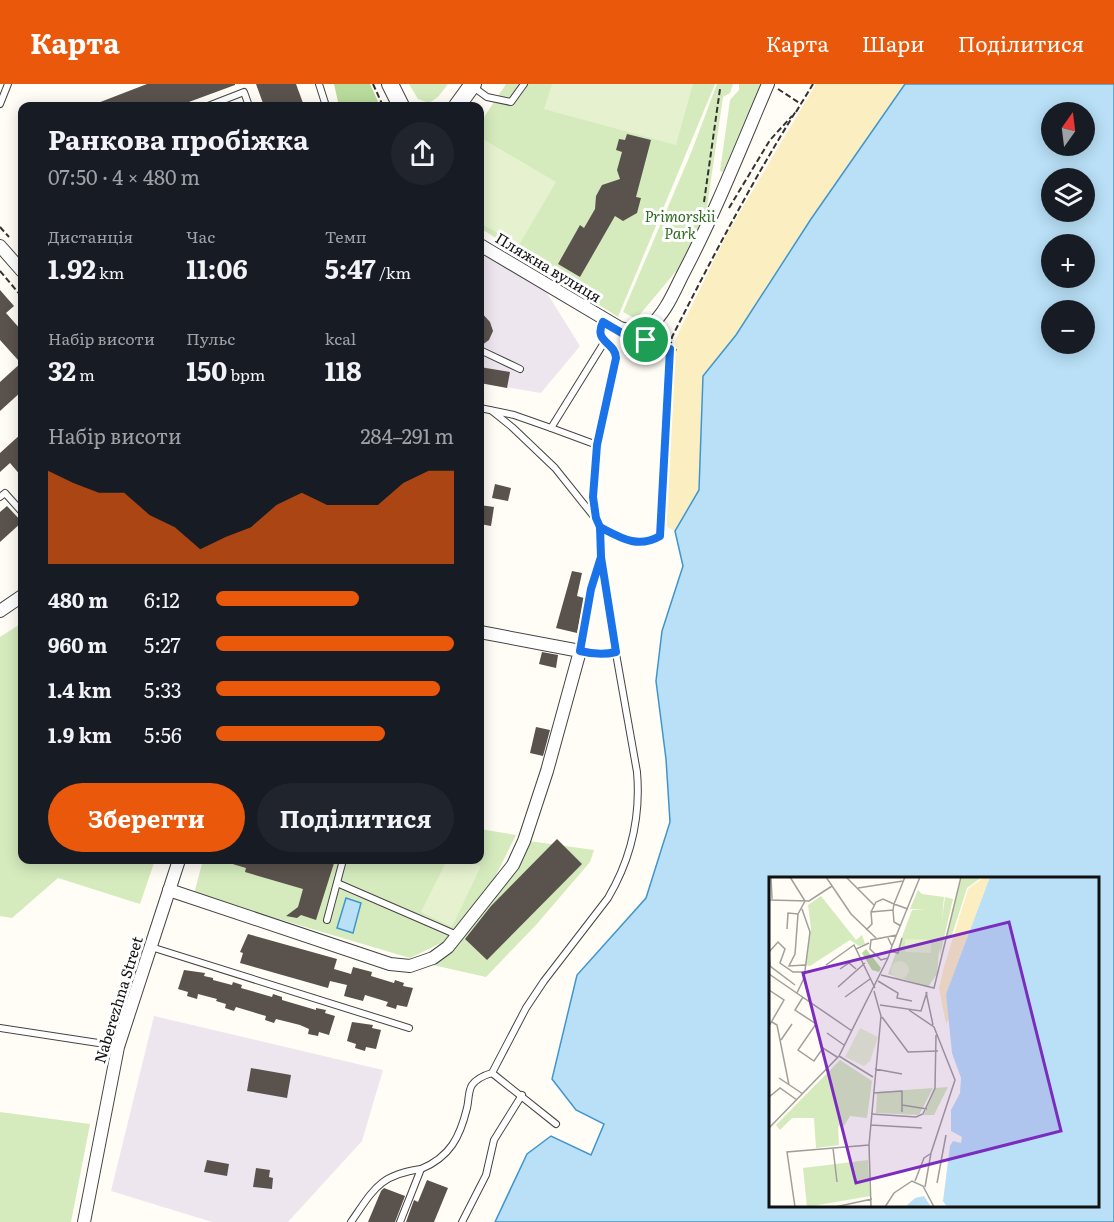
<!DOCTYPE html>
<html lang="uk">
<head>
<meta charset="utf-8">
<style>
	:root { --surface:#171b24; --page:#20242c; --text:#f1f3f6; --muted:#9ea1a6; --accent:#ea580c }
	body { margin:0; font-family:Literata,serif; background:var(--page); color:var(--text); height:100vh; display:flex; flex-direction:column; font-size:22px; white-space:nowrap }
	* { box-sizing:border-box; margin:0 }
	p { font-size:20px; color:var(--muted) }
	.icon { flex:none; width:33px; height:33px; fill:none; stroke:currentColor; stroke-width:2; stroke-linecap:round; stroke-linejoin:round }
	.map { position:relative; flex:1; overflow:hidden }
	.details { position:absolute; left:18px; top:18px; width:466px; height:762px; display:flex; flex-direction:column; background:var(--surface); border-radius:12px; box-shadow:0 3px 15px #0003 }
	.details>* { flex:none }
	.needle { width:39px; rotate:14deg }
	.tools { position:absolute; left:1041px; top:18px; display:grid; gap:12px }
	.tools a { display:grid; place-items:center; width:54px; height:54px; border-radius:50%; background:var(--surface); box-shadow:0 3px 15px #0003; font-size:30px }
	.pin { position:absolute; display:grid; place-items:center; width:51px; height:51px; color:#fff; margin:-26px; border:3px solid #fff; border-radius:50%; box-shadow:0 2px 6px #0007 }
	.round { display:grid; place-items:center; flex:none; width:63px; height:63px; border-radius:32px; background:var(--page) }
	.headline { display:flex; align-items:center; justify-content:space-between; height:102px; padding:0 30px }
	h1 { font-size:27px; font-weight:700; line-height:45px }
	.stats { display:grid; grid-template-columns:repeat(3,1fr); gap:9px; height:102px; padding:6px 30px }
	.stats div { display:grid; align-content:center }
	.stats b { font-size:26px; font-weight:700 }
	.stats small { font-size:16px; font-weight:400 }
	.stats p { font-size:16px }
	.chart { height:168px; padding:12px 30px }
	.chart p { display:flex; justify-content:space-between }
	.chart svg { width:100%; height:108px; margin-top:6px; fill:var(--accent); opacity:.7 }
	.primary-button { display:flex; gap:12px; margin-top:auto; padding:12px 30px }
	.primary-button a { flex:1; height:69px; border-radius:36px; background:var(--accent); color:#fff; font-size:24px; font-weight:700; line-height:69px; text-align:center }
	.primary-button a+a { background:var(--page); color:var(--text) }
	ul { padding:0 30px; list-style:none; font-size:20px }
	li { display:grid; grid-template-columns:96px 72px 1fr; align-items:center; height:45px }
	li i { height:15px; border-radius:8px; background:var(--accent) }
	header { display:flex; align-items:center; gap:36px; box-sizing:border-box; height:84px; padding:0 30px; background:var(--accent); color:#fff }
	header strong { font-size:28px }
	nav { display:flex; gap:33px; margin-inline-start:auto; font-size:21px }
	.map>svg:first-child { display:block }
</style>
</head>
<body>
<header>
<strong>Карта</strong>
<nav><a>Карта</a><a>Шари</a><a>Поділитися</a></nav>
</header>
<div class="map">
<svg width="1114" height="1138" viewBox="0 0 1114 1138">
	<rect width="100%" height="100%" fill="#fffdf5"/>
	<g fill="#eee6ef">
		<path d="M480,167l55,32 12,10 33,53 -39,47 -61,-10z"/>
		<path d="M154,932l229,54 -21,71 -74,81h-76l-101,-31z"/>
	</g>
	<g fill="#d5ebbd">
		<path d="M409,0h39l-10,13 -9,6 -11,-4z"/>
		<path d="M506,0h209l-97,233 -138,-89v-105z"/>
		<path d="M717,0h16l-3,9 -7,4 -16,110 -24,56 -47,56 -13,-7 68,-159z"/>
		<path d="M739,0h23l-39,88 -3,-1 10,-71 9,-10z"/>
		<path d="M22,539v237h133l-15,44 -82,-26 -46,40 -12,-2v-279z"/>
		<path d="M480,745l36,6 -22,44 -49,62 -35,17 -216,-64 9,-34h277z"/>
		<path d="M529,757l65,9 -4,12 -54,63 -50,52 -53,-12 44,-48z"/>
		<path d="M0,1028l90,12 -19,98h-71z"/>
	</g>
	<path fill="#b9dc9c" d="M334,0h36l10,22h-41z"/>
	<path fill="#fbeec1" d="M816,0h89l-94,135 -75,116 -33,41 -4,114 -24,41 -10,-5 9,-179 2,-9 52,-106z"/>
	<g fill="#e6f2cf">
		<path d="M552,0h141l-17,61 -132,-36z"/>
		<path d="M481,54l75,44 -37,63 -39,-22z"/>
		<path d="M447,776h20l14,6 -29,61 -31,-15z"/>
	</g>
	<g fill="#b9e0f7" stroke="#3f96cf" stroke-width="1.5" fill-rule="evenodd">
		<path d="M905,0h209v1138h-619l32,-68 24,-18 40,19 13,-31 -28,-14 -24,-31 25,-104 69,-77 24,-76 -4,-63 -10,-78 6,-50 21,-65 -8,-35 24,-41 4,-114 33,-41 75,-116zM1052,28h32v34h-32zM1052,94h32v34h-32zM1052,160h32v34h-32zM1052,226h32v34h-32zM770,794h328v328h-328z"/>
		<path d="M346,814l15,5 -8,30 -16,-5z"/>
	</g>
	<g fill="#5a524d">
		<path d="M147,0h88v1l-57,21h-88z"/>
		<path d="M256,0h40l7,19 -9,3h-30z"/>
		<path d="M627,50l24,6 -15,57 5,1 -4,15 -14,8 -8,-5 -35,61 -22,-13 22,-39 4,3 11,-19 1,-13 6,-11 18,-6 -3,-9 5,-18 -6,-2 3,-11 6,1z"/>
		<path d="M0,206l14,16 -8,7 16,18v25l-4,4 -18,-20z"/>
		<path d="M480,227l10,11 3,9 -4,9 -7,5h-2z"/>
		<path d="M22,278v29l-22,20v-29z"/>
		<path d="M480,283l30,5 -3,16 -27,-5z"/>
		<path d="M22,349v44l-12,-14 -10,9v-19z"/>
		<path d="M495,400l16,4 -3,13 -16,-3z"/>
		<path d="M480,421l14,2 -3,19 -11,-2z"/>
		<path d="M7,422l15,16 -22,20v-30z"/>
		<path d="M572,487l10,2 -5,23 7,2 -7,35 -21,-5z"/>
		<path d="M542,568l16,3 -2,13 -17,-4z"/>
		<path d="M536,643l14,3 -7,26 -13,-3z"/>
		<path d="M557,755l25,25 -95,96 -22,-21 26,-33z"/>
		<path d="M226,776h109l-19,60 -15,-5 -4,3 -11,-2 12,-9 5,-18 -58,-17 1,-4 -20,-6z"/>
		<path d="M248,850l89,25 -3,10 17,5 2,-7 19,5 -1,4 23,7 1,-3 9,3 -1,3 10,2 -6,19 -10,-2 -1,4 -10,-3 2,-4 -23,-7 -2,6 -19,-5 3,-11 -17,-4 -2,7 -88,-25 3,-10 -3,-1z"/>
		<path d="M184,886l21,3 -1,3 9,2v2l19,5 1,-3 9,3 -1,3 31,9 1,-3 9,3v3l34,10v-2l10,2 -1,3 10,3 -6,19 -10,-3 -1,4 -10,-2 1,-5 -9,-4 -24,-6 -2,4 -9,-3 1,-4 -30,-9 -2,4 -9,-3 1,-4 -10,-3 1,-2 -19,-5 -1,5 -10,-3 1,-4 -10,-3z"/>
		<path d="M352,938l21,3 -1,3 9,2 -5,19 -10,-2 -1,4 -10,-3 1,-4 -9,-3z"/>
		<path d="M251,984l40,7 -4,23 -40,-7z"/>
		<path d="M207,1076l22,4 -2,12 -23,-4z"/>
		<path d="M256,1084l14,2 -1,7 4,1 -1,11 -19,-2z"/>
		<path d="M427,1096l21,8 -14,34h-28l8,-22 4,2z"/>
		<path d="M384,1104l21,8 -10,26h-27l13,-31z"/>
	</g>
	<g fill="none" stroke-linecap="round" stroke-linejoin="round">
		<defs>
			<g id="service">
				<path d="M319,0l7,22"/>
				<path d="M472,2l15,11 24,5 13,-18"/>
				<path d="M0,20l8,-20"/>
				<path d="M208,22l36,-14 5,14"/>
				<path d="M480,266l40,19"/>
				<path d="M480,324l34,7 37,13 54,-87"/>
				<path d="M551,344l46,17"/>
				<path d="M0,413l5,-4 17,19"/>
				<path d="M595,433c-6,-54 10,-106 21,-159 -1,-19 -25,-15 -11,-39"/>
				<path d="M600,476l-9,29 -11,62 23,3 13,-2"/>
				<path d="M337,799l120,52"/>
				<path d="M327,836l16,-60"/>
				<path d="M151,863l258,81"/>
				<path d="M0,944l118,18"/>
				<path d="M492,989l64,51"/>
				<path d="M351,1138c23,-33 28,-47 70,-53"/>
				<path d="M400,1138l21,-53c29,-12 39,-32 46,-61 2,-8 1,-17 5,-23 5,-7 13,-10 20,-12l34,-65 18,-27 64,-83c23,-39 33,-80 29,-126l-25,-141 -11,-74v-30l-6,-9 -40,-50 -43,-41 -20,-16"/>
				<path d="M462,1138l24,-47 8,-35 28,-45"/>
			</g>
			<g id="minor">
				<path d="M480,161l140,83c10,3 21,5 30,-2 16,-13 25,-37 34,-54 32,-61 57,-125 84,-188"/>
				<path d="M0,162l22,25"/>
				<path d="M0,527l22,-15"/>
				<path d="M169,806l221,74 20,2 23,-8 15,-11 65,-82 11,-24 23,-70 33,-120 -100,-19"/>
				<path d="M84,1138l34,-175 61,-187"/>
			</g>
			<g id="tertiary">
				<path d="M390,0l11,22"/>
				<path d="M457,22l16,-22"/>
			</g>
		</defs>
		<use href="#service" stroke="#444" stroke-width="8"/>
		<use href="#minor" stroke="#444" stroke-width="14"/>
		<use href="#tertiary" stroke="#444" stroke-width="18"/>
		<g stroke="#333" stroke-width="2" stroke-dasharray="6 3" stroke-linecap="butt">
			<path d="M373,0l10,22"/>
			<path d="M778,5l23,15"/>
			<path d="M796,28l17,-28"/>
			<path d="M704,118l16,-113"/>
			<path d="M729,124l41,-68 22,-24"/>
			<path d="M0,143l9,10"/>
			<path d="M0,187l22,26"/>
			<path d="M647,257l1,4 29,5"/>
			<path d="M608,447c19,10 33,16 52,4l10,-186 2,-12c39,-77 78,-152 124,-226"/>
		</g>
		<use href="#service" stroke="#fff" stroke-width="6"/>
		<use href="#minor" stroke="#fff" stroke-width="12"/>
		<use href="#tertiary" stroke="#fff" stroke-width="16"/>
	</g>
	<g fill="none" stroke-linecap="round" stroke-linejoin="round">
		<defs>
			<path id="route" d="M646,256l-19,-4 -24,-14c-10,21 12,19 13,36l-19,87 -4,52 3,21 4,9 1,30 15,95c-12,3 -24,2 -36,-1l11,-62 10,-32 -1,-30c21,11 38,22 60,9l10,-187 -22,-4 -2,-5"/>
		</defs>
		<use href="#route" stroke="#fff" stroke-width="12"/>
		<use href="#route" stroke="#1a73e8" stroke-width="8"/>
	</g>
	<g text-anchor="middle" stroke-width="6" stroke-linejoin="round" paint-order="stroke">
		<g font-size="15" font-style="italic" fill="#2f6b1f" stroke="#fff">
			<text x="680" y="138">Primorskii<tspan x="680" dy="17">Park</tspan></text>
		</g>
		<g font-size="15" fill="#111" stroke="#fff">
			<text transform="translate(548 184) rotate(31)" y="5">Пляжна вулиця</text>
			<text transform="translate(119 916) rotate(-73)" y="5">Naberezhna Street</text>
		</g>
	</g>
	<g transform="translate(769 793)">
		<rect width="330" height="330" fill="#fffdf5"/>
		<path d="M193,0h20l-15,11 -16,50 -5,-1zM149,13l4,4 22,3 -7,77 -9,13 -40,-13 24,-64h14l-16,-1zM52,19l35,44 6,-5 3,9 -6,2 -9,-6 -40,26 -4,-1 5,-36 -3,-24zM176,20l8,2 -13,57 -1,-14zM71,183l32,21 -5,37 -17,-2 -6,10h-6l1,19 -23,3 -2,-30h-22l-12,12 -4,-5zM179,210l-14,28h-10l11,-27zM164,211l-14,27 -43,-2 1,-21zM99,283l2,36 -63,11 -4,-39z" fill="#d5ebbd"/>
		<path d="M97,72l15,19 -2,4 -7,-2 -10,-17z" fill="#b9dc9c"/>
		<path d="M215,0h6l-44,117 5,21 -5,9 -7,-36 5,-21 24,-78z" fill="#fbeec1"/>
		<path d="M136,62l26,1v13l-26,-1zM122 93a9 9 0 1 1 18 0a9 9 0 1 1-18 0ZM91,151l18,9 -8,24 -6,5 -19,-9z" fill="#e6f2cf"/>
		<path d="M221,0h109v330h-152l-4,-6 7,-55 3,-5 8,2 1,-6 -11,-6v-21l9,-17 1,-15 -9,-25 -6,-59zM155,319l7,11h-26l10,-9z" fill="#b9e0f7"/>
		<path fill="none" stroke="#a09f9a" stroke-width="1.5" d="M2,0l1,22M57,0l25,37 25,24M77,0l28,28M136,0l-11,27 14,5M89,11l45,-7M0,23l40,1 23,-15M102,35l5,-10 7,-3 11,5 -1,6M29,37l-3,40 -6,12 16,-1M18,52l1,-16 10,1 7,-13 -15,-24M97,53l6,-6 -1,-12 22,-2 1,12 7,4M119,61l4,8 -4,12 -7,2 -11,-11 1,-9 26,-5M100,66l-13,6 19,39M123,69l28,-69M121,74l8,2 4,-15M57,88l28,-20 2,4M71,92l9,-6 7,6M0,97l83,57M112,98l53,13 27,-111M109,104l20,12 -1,5 15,3M26,108l-25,-19 -1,-14 9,-10 7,7 -5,14 13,9h12M69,110l27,-24M0,113l15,10 -15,26M157,115l7,33M28,116l7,-15 6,-46 -8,-23M34,120l-8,13 21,14 -18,26 16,11 9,-13 14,9M76,120l25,-18M111,128l41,6 6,-19M140,133l25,17 21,53 -24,73 -6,34M113,140l26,35 30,-1M3,145l5,3 12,60M58,156l17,12M12,163l11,-16M70,179l34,21M106,192l27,5M10,201l24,16M104,216l29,-2v21M0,220l11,-9 17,12M133,228l25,4M102,237l45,3 7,-3 12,-26 1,-53M102,248l51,3M0,251l70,-72 49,-98M64,271l4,34M146,304l9,-23 6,-4M168,306l9,-48M26,330l-8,-55 82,-7M66,330l37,-8M102,330l-2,-62 12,-129 -7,-25M116,330l9,-14 18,-12 11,5 11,21"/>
		<path fill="#7b2cbf" fill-opacity="0.15" stroke="#7b2cbf" stroke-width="3" d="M240,45l52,209 -205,52 -53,-210z"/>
		<rect width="330" height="330" fill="none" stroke="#111" stroke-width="3"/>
	</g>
</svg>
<div class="tools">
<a><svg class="needle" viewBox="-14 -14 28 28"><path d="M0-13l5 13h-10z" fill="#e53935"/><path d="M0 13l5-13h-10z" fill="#9ea1a6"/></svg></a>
<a><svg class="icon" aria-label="layers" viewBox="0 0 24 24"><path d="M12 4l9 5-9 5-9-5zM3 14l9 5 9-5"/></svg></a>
<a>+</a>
<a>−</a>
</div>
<div class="pin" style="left:646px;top:256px;background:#1e9e55"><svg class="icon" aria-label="arrive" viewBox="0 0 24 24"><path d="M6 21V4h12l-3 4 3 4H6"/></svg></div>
<section class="details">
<div class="headline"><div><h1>Ранкова пробіжка</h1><p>07:50 · 4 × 480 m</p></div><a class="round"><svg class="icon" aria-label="share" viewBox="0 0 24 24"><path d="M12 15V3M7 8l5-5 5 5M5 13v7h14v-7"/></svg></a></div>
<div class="stats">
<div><p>Дистанція</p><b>1.92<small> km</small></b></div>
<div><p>Час</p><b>11:06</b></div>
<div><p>Темп</p><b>5:47<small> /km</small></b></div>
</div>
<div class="stats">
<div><p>Набір висоти</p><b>32<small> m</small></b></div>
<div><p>Пульс</p><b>150<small> bpm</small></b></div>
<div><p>kcal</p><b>118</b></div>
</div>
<div class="chart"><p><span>Набір висоти</span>284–291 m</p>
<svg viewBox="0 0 160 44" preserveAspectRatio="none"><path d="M0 44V6L10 11L20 15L30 15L40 24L50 29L60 38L70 33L80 29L90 20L100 15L110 20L120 20L130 20L140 11L150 6L160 6V44z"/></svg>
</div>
<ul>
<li><b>480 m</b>6:12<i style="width:60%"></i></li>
<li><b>960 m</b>5:27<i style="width:100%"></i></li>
<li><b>1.4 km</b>5:33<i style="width:94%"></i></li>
<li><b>1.9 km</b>5:56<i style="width:71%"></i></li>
</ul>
<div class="primary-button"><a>Зберегти</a><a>Поділитися</a></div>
</section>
</div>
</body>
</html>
